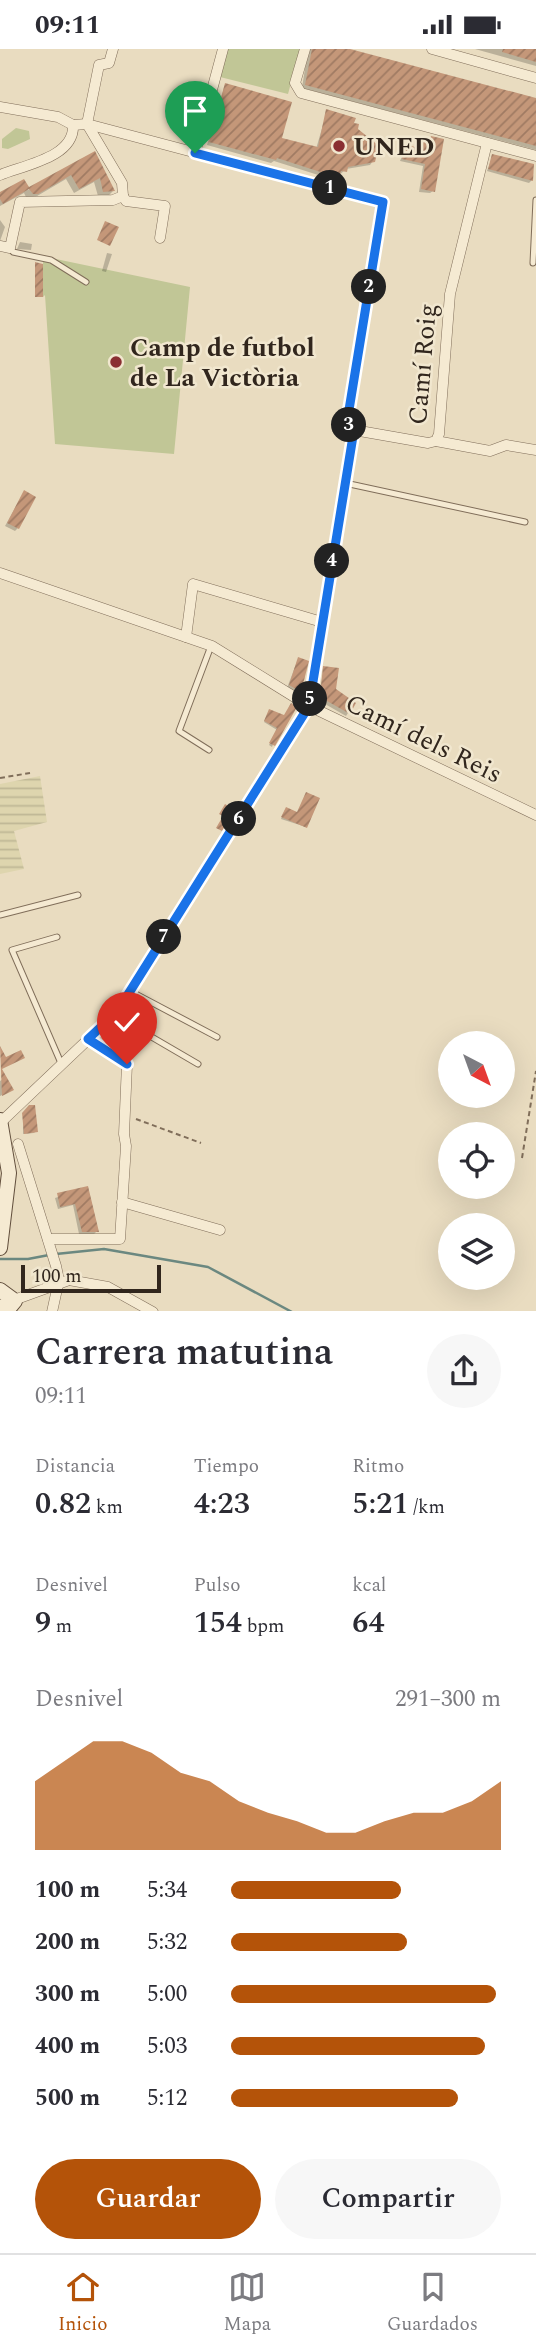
<!DOCTYPE html>
<html lang="es">
<head>
<meta charset="utf-8">
<style>
	:root { --surface:#fff; --page:#f7f7f7; --text:#2b2b33; --muted:#7c7c81; --line:#e1e1e2; --accent:#b45309 }
	body { margin:0; font-family:Spectral,serif; background:var(--page); color:var(--text); height:100vh; display:flex; flex-direction:column; font-size:26px; white-space:nowrap }
	* { box-sizing:border-box; margin:0 }
	p { font-size:23px; color:var(--muted) }
	.icon { flex:none; width:38px; height:38px; fill:none; stroke:currentColor; stroke-width:2; stroke-linecap:round; stroke-linejoin:round }
	.map { position:relative; height:1262px; overflow:hidden }
	.drawer { display:flex; flex-direction:column; background:var(--surface); flex:1 }
	.drawer>* { flex:none }
	.needle { width:46px; rotate:139deg }
	.controls { position:absolute; left:438px; top:982px; display:grid; gap:14px }
	.controls a { display:grid; place-items:center; width:77px; height:77px; border-radius:50%; background:var(--surface); box-shadow:0 7px 28px #0002; font-size:35px }
	.scale { position:absolute; left:21px; bottom:18px; width:140px; box-sizing:border-box; padding-left:7px; border:4px solid #31261d; border-top:0; font-size:19px; line-height:24px; white-space:nowrap; color:#31261d; -webkit-text-stroke:5px #f1e7cf; paint-order:stroke }
	.pin { position:absolute; display:grid; place-items:center; width:60px; height:60px; color:#fff; margin:-72px -30px; border-radius:50% 50% 50% 0; rotate:-45deg; box-shadow:0 0 7px #0007 }
	.pin .icon { rotate:45deg }
	.km { position:absolute; width:35px; height:35px; margin:-18px; border-radius:50%; background:#222; color:#fff; font-size:19px; line-height:35px; text-align:center }
	.round { display:grid; place-items:center; flex:none; width:74px; height:74px; border-radius:37px; background:var(--page) }
	.overview { display:flex; align-items:center; justify-content:space-between; height:119px; padding:0 35px }
	h1 { font-size:38px; font-weight:600; line-height:52px }
	.figures { display:grid; grid-template-columns:repeat(3,1fr); gap:10px; height:119px; padding:7px 35px }
	.figures div { display:grid; align-content:center }
	.figures b { font-size:30px; font-weight:600 }
	.figures small { font-size:19px; font-weight:400 }
	.figures p { font-size:19px }
	.chart { height:196px; padding:14px 35px }
	.chart p { display:flex; justify-content:space-between }
	.chart svg { width:100%; height:126px; margin-top:7px; fill:var(--accent); opacity:.7 }
	.cta { display:flex; gap:14px; margin-top:auto; padding:14px 35px }
	.cta a { flex:1; height:80px; border-radius:42px; background:var(--accent); color:#fff; font-size:28px; font-weight:600; line-height:80px; text-align:center }
	.cta a+a { background:var(--page); color:var(--text) }
	ul { padding:0 35px; list-style:none; font-size:23px }
	li { display:grid; grid-template-columns:112px 84px 1fr; align-items:center; height:52px }
	li i { height:18px; border-radius:9px; background:var(--accent) }
	.status { display:flex; justify-content:space-between; align-items:center; height:49px; padding:0 35px; background:var(--surface); direction:ltr }
	.status svg { height:19px; fill:currentColor }
	.tab-bar { display:flex; justify-content:space-around; align-items:center; height:98px; border-top:2px solid var(--line); background:var(--surface); font-size:19px; color:var(--muted) }
	.tab-bar a { display:grid; justify-items:center; gap:4px }
	.tab-bar .selected { color:var(--accent) }
	.map>svg:first-child { display:block }
</style>
</head>
<body>
<div class="status"><b>09:11</b><svg viewBox="0 0 49 12"><path d="M0 12V9h3v3zM5 12V6h3v6zM10 12V3h3v9zM15 12V0h3v12zM26 1h20v11H26zM47 4h2v5h-2z"/></svg></div>
<div class="map">
<svg width="536" height="1263" viewBox="0 0 536 1263">
	<defs>
		<pattern id="farmland-rules" width="6" height="5" patternUnits="userSpaceOnUse" patternTransform="scale(1.75)"><rect width="6" height="5" fill="#ded5ae"/><path d="M0 2.5h6" fill="none" stroke="#bfb795"/></pattern>
		<pattern id="building-hatch" width="6" height="6" patternUnits="userSpaceOnUse" patternTransform="scale(1.75)"><rect width="6" height="6" fill="#c49779"/><path d="M-1 1l2-2M0 6l6-6M5 7l2-2" fill="none" stroke="#a07b63"/></pattern>
	</defs>
	<rect width="100%" height="100%" fill="#e9dcc0"/>
	<path fill="url(#farmland-rules)" d="M40,727l7,46 -33,9 10,38 -24,5v-90z"/>
	<g fill="#c1c696">
		<path d="M223,0h77l-12,45 -72,-18z"/>
		<path d="M16,79l13,3 1,8 -22,10 -6,-1v-9z"/>
		<path d="M51,209l139,29 -16,167 -119,-10 -10,-149 -2,2v-36z"/>
	</g>
	<g fill="#0003">
		<path d="M308,0h35l193,51v50l-234,-62z"/>
		<path d="M475,0h61v17z"/>
		<path d="M225,36l55,54 36,10 11,-38 25,13 21,37 -3,4 -24,4 -12,11 -60,-19 -3,2 -64,-18z"/>
		<path d="M424,91l9,51 -3,2 -11,-1 4,-26 -23,-5 6,-14 14,3z"/>
		<path d="M94,105l19,37 -5,5h-10l-4,-14 -20,11 -8,-14 -34,20h-5l-3,-6 -24,13v-14l28,-2z"/>
		<path d="M493,107l39,24 -3,3 -42,-12z"/>
		<path d="M0,171l5,7 -5,14z"/>
		<path d="M20,193l12,2 -1,6 -14,-1z"/>
		<path d="M107,204l5,1 -6,18 -4,-1z"/>
		<path d="M24,443l-6,36 -3,3 -10,-5z"/>
		<path d="M298,610l9,3 -10,32 -10,-6z"/>
		<path d="M324,618l24,46 -2,3 -28,-16z"/>
		<path d="M268,664l16,4 -12,30 -3,-2 8,-15 -13,-8z"/>
		<path d="M285,761l21,17 -25,-8z"/>
		<path d="M5,1029l5,13 -10,5v-15z"/>
		<path d="M23,1065l13,17 -2,2 -11,1z"/>
		<path d="M86,1139l11,43 -3,3h-15l-6,-29 -15,4 -3,-11z"/>
	</g>
	<g fill="none" stroke-linecap="round" stroke-linejoin="round">
		<g stroke="#6b8880" stroke-width="2.5">
			<path d="M56,1205l48,-5 104,18 84,45"/>
			<path d="M0,1210h28l21,-4"/>
		</g>
	</g>
	<g fill="url(#building-hatch)">
		<path d="M312,0h38l186,49v48l-231,-61z"/>
		<path d="M503,0h33v13l-34,-10z"/>
		<path d="M225,34l67,19 -10,36 36,9 8,-38 30,9 -2,5 5,1 -1,5 21,17 -4,16 -27,5 -1,5 -6,-1 -2,7 -62,-20 -1,2 -67,-18z"/>
		<path d="M431,87l13,3 -9,53 -14,-3 4,-25 -23,-5 3,-14 16,3 2,-10 7,1z"/>
		<path d="M95,102l20,40 -12,1 -3,-14 -21,11 -8,-14 -33,19h-5l-4,-5 -26,15 -3,-5v-7l24,-13 5,8z"/>
		<path d="M492,105l42,10 -1,17 -45,-12z"/>
		<path d="M105,172l14,6 -9,19 -13,-6z"/>
		<path d="M35,213l8,2v33h-8z"/>
		<path d="M24,441l12,7 -17,32 -12,-6z"/>
		<path d="M298,608l11,4 -8,31 -12,-7z"/>
		<path d="M323,617l16,2 -3,21 20,14 -6,11 -30,-17z"/>
		<path d="M291,654l6,4 -22,39 -6,-3 8,-15 -13,-7 5,-12 15,6z"/>
		<path d="M306,743l14,6 -13,30 -26,-11 5,-10 11,5z"/>
		<path d="M225,755l10,6 -13,21 -6,-3 7,-12 -4,-2z"/>
		<path d="M0,997l6,11 15,-7 4,8 -23,11 12,21 -12,6z"/>
		<path d="M29,1056h6l3,27 -14,2 -2,-21z"/>
		<path d="M88,1137l11,46h-17l-7,-28 -15,3 -3,-14z"/>
	</g>
	<g fill="none" stroke-linecap="round" stroke-linejoin="round">
		<defs>
			<g id="lane">
				<path d="M11,199l2,4 38,8 35,22"/>
				<path d="M533,214l3,-63"/>
				<path d="M345,434l180,39"/>
				<path d="M209,701l-30,-19 32,-85"/>
				<path d="M0,866l78,-20"/>
				<path d="M57,888l-45,13 49,113"/>
				<path d="M130,942l87,46"/>
				<path d="M114,966l84,49"/>
			</g>
			<g id="street">
				<path d="M305,0l-10,34 6,10 235,63"/>
				<path d="M432,0l104,29"/>
				<path d="M0,58l58,10 15,8c2,32 -48,40 -73,50"/>
				<path d="M73,76l14,-1 295,78 -34,214 1,11 5,3"/>
				<path d="M195,104l28,-104"/>
				<path d="M123,147l3,5 39,5 -5,32"/>
				<path d="M0,197l10,2 10,-46 93,-2 10,-4 -1,-13 -35,-59 12,-59 10,-2 4,-14"/>
				<path d="M436,392l54,10 16,-6 30,5"/>
				<path d="M0,524l212,73 97,60 227,109"/>
				<path d="M186,588l7,-53 129,38"/>
				<path d="M1,1073l116,-110 192,-306 45,-276 74,13 8,-2 3,-7 11,-140 37,-151"/>
				<path d="M18,1095l38,122 3,14 -7,32"/>
				<path d="M122,1153l98,28"/>
				<path d="M48,1190h72l6,-93 -2,-12 3,-70 -39,-25"/>
				<path d="M0,1256l69,-25 39,7 45,25"/>
			</g>
			<g id="secondary">
				<path d="M0,1071l9,53 -9,75"/>
				<path d="M0,1241l15,11 -9,11"/>
			</g>
		</defs>
		<use href="#lane" stroke="#806e5a" stroke-width="7"/>
		<use href="#street" stroke="#806e5a" stroke-width="11"/>
		<use href="#secondary" stroke="#624f3d" stroke-width="16"/>
		<g stroke="#806e5a" stroke-width="2" stroke-dasharray="5 3.5" stroke-linecap="butt">
			<path d="M0,729l30,-5"/>
			<path d="M136,1070l65,24"/>
			<path d="M522,1109l14,-87"/>
		</g>
		<use href="#lane" stroke="#f5ead2" stroke-width="5"/>
		<use href="#street" stroke="#f5ead2" stroke-width="10"/>
		<use href="#secondary" stroke="#f5ead2" stroke-width="14"/>
	</g>
	<g fill="none" stroke-linecap="round" stroke-linejoin="round">
		<defs>
			<path id="route" d="M127,1015l-39,-25 29,-27 192,-306 45,-276 -5,-3 -1,-11 35,-214 -188,-49"/>
		</defs>
		<use href="#route" stroke="#fff" stroke-width="14"/>
		<use href="#route" stroke="#1a73e8" stroke-width="9"/>
	</g>
	<g fill="#8a2f32" stroke="#f1e7cf" stroke-width="2.5">
		<circle cx="339" cy="97" r="7"/>
		<circle cx="116" cy="313" r="7"/>
	</g>
	<g text-anchor="middle" stroke-width="5" stroke-linejoin="round" paint-order="stroke">
		<g font-size="26" font-weight="bold" fill="#31261d" stroke="#f1e7cf" text-anchor="start">
			<text x="353" y="106">UNED</text>
			<text x="130" y="307">Camp de futbol<tspan x="130" dy="30">de La Victòria</tspan></text>
		</g>
		<g font-size="26" fill="#31261d" stroke="#f1e7cf">
			<text transform="translate(422 315) rotate(-85)" y="9">Camí Roig</text>
			<text transform="translate(424 689) rotate(26)" y="9">Camí dels Reis</text>
		</g>
	</g>
</svg>
<div class="controls">
<a><svg class="needle" viewBox="-14 -14 28 28"><path d="M0-13l5 13h-10z" fill="#e53935"/><path d="M0 13l5-13h-10z" fill="#7c7c81"/></svg></a>
<a><svg class="icon" aria-label="locate" viewBox="0 0 24 24"><circle cx="12" cy="12" r="6"/><path d="M12 2v4M12 18v4M2 12h4M18 12h4"/></svg></a>
<a><svg class="icon" aria-label="layers" viewBox="0 0 24 24"><path d="M12 4l9 5-9 5-9-5zM3 14l9 5 9-5"/></svg></a>
</div>
<div class="scale">100 m</div>
<div class="pin" style="left:195px;top:104px;background:#1e9e55"><svg class="icon" aria-label="arrive" viewBox="0 0 24 24"><path d="M6 21V4h12l-3 4 3 4H6"/></svg></div>
<div class="pin" style="left:127px;top:1015px;background:#d93025"><svg class="icon" aria-label="check" viewBox="0 0 24 24"><path d="M5 12l5 5 9-10"/></svg></div>
<b class="km" style="left:330px;top:139px">1</b>
<b class="km" style="left:369px;top:238px">2</b>
<b class="km" style="left:349px;top:376px">3</b>
<b class="km" style="left:332px;top:512px">4</b>
<b class="km" style="left:310px;top:650px">5</b>
<b class="km" style="left:239px;top:770px">6</b>
<b class="km" style="left:164px;top:888px">7</b>
</div>
<section class="drawer">
<div class="overview"><div><h1>Carrera matutina</h1><p>09:11</p></div><a class="round"><svg class="icon" aria-label="share" viewBox="0 0 24 24"><path d="M12 15V3M7 8l5-5 5 5M5 13v7h14v-7"/></svg></a></div>
<div class="figures">
<div><p>Distancia</p><b>0.82<small> km</small></b></div>
<div><p>Tiempo</p><b>4:23</b></div>
<div><p>Ritmo</p><b>5:21<small> /km</small></b></div>
</div>
<div class="figures">
<div><p>Desnivel</p><b>9<small> m</small></b></div>
<div><p>Pulso</p><b>154<small> bpm</small></b></div>
<div><p>kcal</p><b>64</b></div>
</div>
<div class="chart"><p><span>Desnivel</span>291–300 m</p>
<svg viewBox="0 0 160 44" preserveAspectRatio="none"><path d="M0 44V20L10 13L20 6L30 6L40 10L50 17L60 20L70 27L80 31L90 34L100 38L110 38L120 34L130 31L140 31L150 27L160 20V44z"/></svg>
</div>
<ul>
<li><b>100 m</b>5:34<i style="width:63%"></i></li>
<li><b>200 m</b>5:32<i style="width:65%"></i></li>
<li><b>300 m</b>5:00<i style="width:98%"></i></li>
<li><b>400 m</b>5:03<i style="width:94%"></i></li>
<li><b>500 m</b>5:12<i style="width:84%"></i></li>
</ul>
<div class="cta"><a>Guardar</a><a>Compartir</a></div>
</section>
<nav class="tab-bar">
<a class="selected"><svg class="icon" aria-label="home" viewBox="0 0 24 24"><path d="M3 11l9-7 9 7M6 9v11h12V9"/></svg>Inicio</a>
<a><svg class="icon" aria-label="map" viewBox="0 0 24 24"><path d="M3 6l6-2 6 2 6-2v14l-6 2-6-2-6 2zM9 4v14M15 6v14"/></svg>Mapa</a>
<a><svg class="icon" aria-label="saved" viewBox="0 0 24 24"><path d="M7 4h10v16l-5-4-5 4z"/></svg>Guardados</a>
</nav>
</body>
</html>
